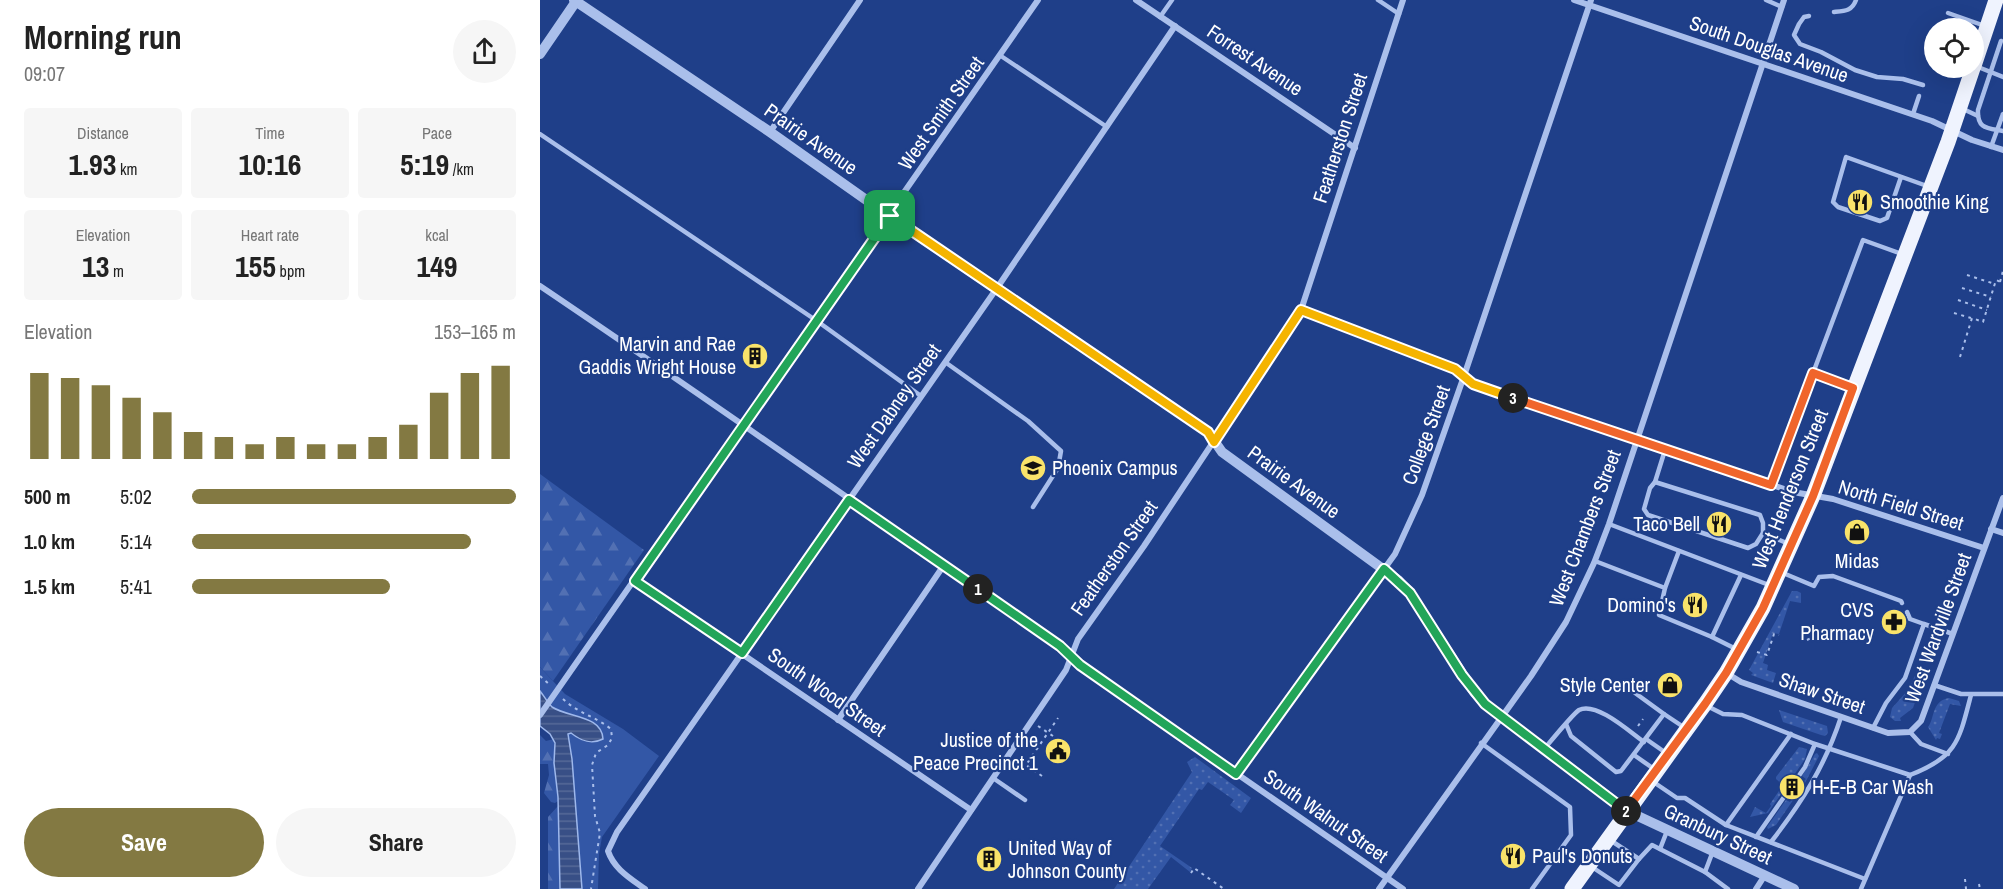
<!DOCTYPE html>
<html lang="en">
<head>
<meta charset="utf-8">
<style>
	:root { --surface:#fff; --page:#f6f6f6; --text:#222; --muted:#767676; --accent:#837942 }
	body { margin:0; font-family:"Archivo Narrow",sans-serif; background:var(--page); color:var(--text); height:100vh; display:flex; flex-direction:column; font-size:22px; white-space:nowrap }
	* { box-sizing:border-box; margin:0 }
	p { font-size:20px; color:var(--muted) }
	.icon { flex:none; width:33px; height:33px; fill:none; stroke:currentColor; stroke-width:2; stroke-linecap:round; stroke-linejoin:round }
	.map { position:relative; flex:1; overflow:hidden }
	.side { display:flex; flex-direction:column; background:var(--surface); width:540px }
	.side>* { flex:none }
	.controls { position:absolute; left:1384px; top:18px; display:grid; gap:12px }
	.controls a { display:grid; place-items:center; width:60px; height:60px; border-radius:50%; background:var(--surface); box-shadow:0 6px 24px #0002; font-size:30px }
	.pin { position:absolute; display:grid; place-items:center; width:51px; height:51px; color:#fff; margin:-26px; border-radius:12px; box-shadow:0 3px 9px #0006 }
	.km { position:absolute; width:30px; height:30px; margin:-15px; border-radius:50%; background:#222; color:#fff; font-size:16px; line-height:30px; text-align:center }
	.round { display:grid; place-items:center; flex:none; width:63px; height:63px; border-radius:32px; background:var(--page) }
	.overview { display:flex; align-items:center; justify-content:space-between; height:102px; padding:0 24px }
	h1 { font-size:33px; font-weight:700; line-height:45px }
	.figures { display:grid; grid-template-columns:repeat(3,1fr); gap:9px; height:102px; padding:6px 24px }
	.figures div { display:grid; align-content:center; border-radius:6px; background:var(--page); text-align:center }
	.figures b { font-size:30px; font-weight:700 }
	.figures small { font-size:16px; font-weight:400 }
	.figures p { font-size:16px }
	.chart { height:168px; padding:12px 24px }
	.chart p { display:flex; justify-content:space-between }
	.chart svg { width:100%; height:108px; margin-top:6px; stroke:var(--accent); stroke-width:6 }
	.button { display:flex; gap:12px; margin-top:auto; padding:12px 24px }
	.button a { flex:1; height:69px; border-radius:36px; background:var(--accent); color:#fff; font-size:24px; font-weight:700; line-height:69px; text-align:center }
	.button a+a { background:var(--page); color:var(--text) }
	ul { padding:0 24px; list-style:none; font-size:20px }
	li { display:grid; grid-template-columns:96px 72px 1fr; align-items:center; height:45px }
	li i { height:15px; border-radius:8px; background:var(--accent) }
	main { display:flex; flex:1; min-height:0 }
	.map>svg:first-child { display:block }
</style>
</head>
<body>
<main>
<section class="side">
<div class="overview"><div><h1>Morning run</h1><p>09:07</p></div><a class="round"><svg class="icon" aria-label="share" viewBox="0 0 24 24"><path d="M12 15V3M7 8l5-5 5 5M5 13v7h14v-7"/></svg></a></div>
<div class="figures">
<div><p>Distance</p><b>1.93<small> km</small></b></div>
<div><p>Time</p><b>10:16</b></div>
<div><p>Pace</p><b>5:19<small> /km</small></b></div>
</div>
<div class="figures">
<div><p>Elevation</p><b>13<small> m</small></b></div>
<div><p>Heart rate</p><b>155<small> bpm</small></b></div>
<div><p>kcal</p><b>149</b></div>
</div>
<div class="chart"><p><span>Elevation</span>153–165 m</p>
<svg viewBox="0 0 160 44" preserveAspectRatio="none"><path d="M5 44V9M15 44V11M25 44V14M35 44V19M45 44V25M55 44V33M65 44V35M75 44V38M85 44V35M95 44V38M105 44V38M115 44V35M125 44V30M135 44V17M145 44V9M155 44V6"/></svg>
</div>
<ul>
<li><b>500 m</b>5:02<i style="width:100%"></i></li>
<li><b>1.0 km</b>5:14<i style="width:86%"></i></li>
<li><b>1.5 km</b>5:41<i style="width:61%"></i></li>
</ul>
<div class="button"><a>Save</a><a>Share</a></div>
</section>
<div class="map">
<svg width="1463" height="889" viewBox="0 0 1463 889">
	<defs>
		<pattern id="grass-dots" width="8" height="8" patternUnits="userSpaceOnUse" patternTransform="scale(1.5)"><rect width="8" height="8" fill="#3357a6"/><path d="M2 2h.1M6 6h.1" fill="none" stroke="#5270b3" stroke-width="1.8" stroke-linecap="round"/></pattern>
		<pattern id="forest-firs" width="22" height="20" patternUnits="userSpaceOnUse" patternTransform="scale(1.5)"><rect width="22" height="20" fill="#3357a6"/><path d="M5 1l3.5 6h-7zM16 11l3.5 6h-7z" fill="#5270b3"/></pattern>
		<pattern id="water-rules" width="6" height="5" patternUnits="userSpaceOnUse" patternTransform="scale(1.5)"><rect width="6" height="5" fill="#384f86"/><path d="M0 2.5h6" fill="none" stroke="#566998"/></pattern>
	</defs>
	<rect width="100%" height="100%" fill="#1f3f89"/>
	<g fill="url(#grass-dots)">
		<path d="M1252,591h5l4,2v10l-11,-2 -11,33 -6,-1 -10,30 5,2 -1,5 9,3 -3,10 -22,-8 2,-2 -4,-3z"/>
		<path d="M1377,671l8,3 -12,34 -13,10 1,3h-6l-5,-4 2,-9 17,-19z"/>
		<path d="M1409,698l10,3 2,5 -11,-2 -11,29 3,1 -2,5 -3,-1 -1,2 -8,-13c7,-8 3,-26 21,-29z"/>
		<path d="M1239,710l48,16 1,7 -3,3 -4,-1 -38,-13z"/>
		<path d="M1259,747l8,2 -2,10 -37,54 -18,4 5,-10 11,6 5,-7 -1,-2 13,-19 -7,-6v-2z"/>
		<path d="M1277,753l2,3 -14,27 -29,42 -8,4 -1,-2 19,-27 4,2 14,-21 2,-2 -4,-3 13,-22z"/>
		<path d="M655,757l56,41 -10,15 -11,-8 4,-5 -26,-18 -6,8 -3,-1 -39,57 32,22 -2,4 -19,-15 -23,32h-34l78,-117 -5,-10z"/>
	</g>
	<g fill="url(#forest-firs)">
		<path d="M0,474l104,76 -91,131 -13,-14z"/>
		<path d="M0,735l6,6 8,-2v24l4,34v4l-3,2 -4,-1 -7,-9 5,-18 -1,-11h-8z"/>
		<path d="M18,806l2,83h-12v-72z"/>
	</g>
	<path fill="#3357a6" d="M0,667l25,27 58,35 36,27 -57,81 -3,17 -1,35h-16l-10,-130 -4,-26 -28,-42z"/>
	<path fill="url(#water-rules)" stroke="#9eb8ec" stroke-width="1.5" d="M0,691c4,5 8,12 12,16 17,11 50,8 51,32 -12,6 -22,2 -32,-6l-3,1 4,25 10,130h-22l-2,-92 -4,-34 1,-20 -5,-9 -10,-8z"/>
	<g fill="none" stroke-linecap="round" stroke-linejoin="round">
		<g stroke="#aabfeb" stroke-width="2" stroke-dasharray="3 4.5" stroke-linecap="butt">
			<path d="M1427,275l28,9"/>
			<path d="M1460,282l3,-11"/>
			<path d="M1422,288l29,9"/>
			<path d="M1418,300l29,10"/>
			<path d="M1414,313l17,5"/>
			<path d="M1420,357l12,-39 11,4 13,-42 7,3"/>
			<path d="M1267,640l14,-7"/>
			<path d="M1217,652l10,3 7,-21 5,1"/>
			<path d="M0,676l11,10"/>
			<path d="M23,699c16,15 32,17 48,30l1,9 -4,7 -12,8 -4,12 3,51 5,17 -9,56"/>
			<path d="M498,726l15,10"/>
			<path d="M1098,726l5,-7"/>
			<path d="M502,776l-16,-11 32,-47"/>
			<path d="M651,873l3,-5 30,21"/>
			<path d="M1425,879l1,10"/>
			<path d="M1439,884l1,5"/>
		</g>
		<g stroke="#aabfeb" stroke-width="4.5">
			<path d="M838,0l21,14"/>
			<path d="M1226,0l16,7"/>
			<path d="M1294,12c11,-1 18,-1 22,-12"/>
			<path d="M1408,13l37,13"/>
			<path d="M1269,16l-5,1 -5,7 -5,11 6,9 21,8 34,18 22,7 26,2 20,6"/>
			<path d="M620,17l12,-17"/>
			<path d="M1461,41l-23,69c-1,19 9,18 25,21"/>
			<path d="M461,56l106,71"/>
			<path d="M1438,67l25,10"/>
			<path d="M1421,108l17,8"/>
			<path d="M1373,114l6,-18"/>
			<path d="M0,134l277,187 104,75"/>
			<path d="M1451,147l12,-33"/>
			<path d="M1361,177l-14,41 -7,3 -42,-14 -5,-5 13,-45 81,29"/>
			<path d="M405,362l83,59 33,30 -3,17 -25,39"/>
			<path d="M1273,373l37,14"/>
			<path d="M1125,450l-10,32 105,33 3,8v10l26,11"/>
			<path d="M1115,482l-5,6 -6,21 4,6 100,33 8,-4 7,-11"/>
			<path d="M1231,485l92,-245 39,14"/>
			<path d="M1069,524l160,61"/>
			<path d="M1055,561l70,27 -6,27 53,22"/>
			<path d="M1243,573l31,13 5,-9 14,-1 68,25 1,2"/>
			<path d="M1125,588l14,-37"/>
			<path d="M1367,612l3,7 14,5"/>
			<path d="M1196,649l-24,-12 29,-62"/>
			<path d="M1394,685l27,9h42"/>
			<path d="M1167,706l16,8 19,1 73,29 95,31"/>
			<path d="M1124,714l21,14"/>
			<path d="M1026,724l5,12 45,36 5,-1 43,-57 -33,-24"/>
			<path d="M1333,728l13,-25 19,-25 19,-54 29,10"/>
			<path d="M1370,732l11,12 27,10"/>
			<path d="M1106,739l20,14"/>
			<path d="M941,743l89,64 1,28 -39,54"/>
			<path d="M1005,748c5,-6 29,-35 34,-38 17,-9 51,22 65,32"/>
			<path d="M1094,755l20,14"/>
			<path d="M453,778l32,22"/>
			<path d="M1112,781l25,17h8l41,27 139,54"/>
			<path d="M1186,825l65,-91"/>
			<path d="M1216,837l49,-70 10,-23"/>
			<path d="M1231,842c31,-40 54,-76 70,-125"/>
			<path d="M1120,849l7,-18"/>
			<path d="M1173,851l-8,21 23,17"/>
			<path d="M1099,859l13,-14 53,27"/>
			<path d="M1052,867l27,18 20,-26 -29,-19"/>
			<path d="M1321,889l49,-114c47,-18 49,-34 61,-80"/>
		</g>
		<g stroke="#aabfeb" stroke-width="6">
			<path d="M596,0l219,148"/>
			<path d="M1034,0l358,121 40,19 31,10"/>
			<path d="M230,132l90,-132"/>
			<path d="M0,286c175,118 347,239 520,360l20,19 323,224"/>
			<path d="M761,310l155,59 21,16 316,107 40,7 151,49"/>
			<path d="M1451,529l12,4"/>
			<path d="M95,581l336,229"/>
			<path d="M1188,674l13,8 147,51 22,-1 11,-11 82,-223"/>
			<path d="M0,715l498,-715"/>
			<path d="M298,720l106,-155"/>
			<path d="M696,774l159,-220 27,-59 42,-119 127,-376"/>
			<path d="M105,889c-15,-11 -31,-20 -37,-38l9,-19 380,-544 178,-262"/>
			<path d="M378,889l148,-219 12,-31 66,-93 157,-236 102,-310"/>
			<path d="M839,889l152,-213 35,-54 28,-59 15,-39 175,-524"/>
			<path d="M1216,889l9,-14"/>
		</g>
		<g stroke="#aabfeb" stroke-width="10">
			<path d="M34,0l196,132 119,84 319,216 14,20 176,128 12,13 64,99 11,12 142,107 167,78"/>
			<path d="M0,54l37,-54"/>
		</g>
		<g stroke="#eff3fe" stroke-width="15">
			<path d="M1434,66l22,-66"/>
			<path d="M1032,889l133,-185 21,-31 37,-65 50,-112 135,-354 25,-74"/>
		</g>
	</g>
	<g fill="none" stroke-linecap="round" stroke-linejoin="round">
		<defs>
			<path id="split-1" d="M350,216l-255,365 107,72 107,-153 129,89"/>
			<path id="split-2" d="M438,589l82,57 20,19 156,109 148,-205 26,24 52,82 23,29 141,107"/>
			<path id="split-3" d="M973,398l258,87 42,-112 40,15 -40,108 -50,112 -37,65 -21,31 -79,107"/>
			<path id="split-4" d="M350,216l318,216 6,10 87,-132 154,59 18,15 40,14"/>
		</defs>
		<use href="#split-1" stroke="#fff" stroke-width="12"/>
		<use href="#split-2" stroke="#fff" stroke-width="12"/>
		<use href="#split-3" stroke="#fff" stroke-width="12"/>
		<use href="#split-4" stroke="#fff" stroke-width="12"/>
		<use href="#split-1" stroke="#22a559" stroke-width="8"/>
		<use href="#split-2" stroke="#22a559" stroke-width="8"/>
		<use href="#split-3" stroke="#f0652b" stroke-width="8"/>
		<use href="#split-4" stroke="#f5b400" stroke-width="8"/>
	</g>
	<defs>
		<symbol id="restaurant-disc" viewBox="-11 -11 22 22"><circle r="9.5" fill="#f9e36a" stroke="#1f3f89"/><path d="M-5-6h1v4h1v-4h1v4h1v-4h1v5L-1.5 .5V6h-2V.5L-5-1ZM5-6V6H3V1.5H1.5Q1.5-4 5-6Z" fill="#111"/></symbol>
		<symbol id="building-disc" viewBox="-11 -11 22 22"><circle r="9.5" fill="#f9e36a" stroke="#1f3f89"/><path d="M-4-6H4V6H1V3H-1V6H-4ZM-2.5-4.3h1.7v1.8h-1.7ZM.8-4.3h1.7v1.8H.8ZM-2.5-1h1.7V.8h-1.7ZM.8-1h1.7V.8H.8Z" fill="#111"/></symbol>
		<symbol id="school-disc" viewBox="-11 -11 22 22"><circle r="9.5" fill="#f9e36a" stroke="#1f3f89"/><path d="M0-5L7-2L0 1L-7-2ZM-4 1L0 2.5L4 1V4Q0 6-4 4Z" fill="#111"/></symbol>
		<symbol id="shop-disc" viewBox="-11 -11 22 22"><circle r="9.5" fill="#f9e36a" stroke="#1f3f89"/><path d="M-5-2.5h2.3a2.7 3.5 0 0 1 5.4 0H5L5.5 6h-11ZM-1.5-2.5h3a1.5 2.3 0 0 0-3 0Z" fill="#111"/></symbol>
		<symbol id="pharmacy-disc" viewBox="-11 -11 22 22"><circle r="9.5" fill="#f9e36a" stroke="#1f3f89"/><path d="M-2-6h4v4h4v4h-4v4h-4v-4h-4v-4h4Z" fill="#111"/></symbol>
		<symbol id="civic-disc" viewBox="-11 -11 22 22"><circle r="9.5" fill="#f9e36a" stroke="#1f3f89"/><path d="M-.6-6.5H3V-4.5H.6V-3L4-1V1h2V6H-6V1h2V-1L-.6-3ZM-1.2 2.5V6h2.4V2.5Z" fill="#111"/></symbol>
	</defs>
	<g fill-rule="evenodd">
		<use href="#restaurant-disc" x="1305" y="187" width="30" height="30"/>
		<use href="#building-disc" x="200" y="341" width="30" height="30"/>
		<use href="#school-disc" x="478" y="453" width="30" height="30"/>
		<use href="#restaurant-disc" x="1164" y="509" width="30" height="30"/>
		<use href="#shop-disc" x="1302" y="517" width="30" height="30"/>
		<use href="#restaurant-disc" x="1140" y="590" width="30" height="30"/>
		<use href="#pharmacy-disc" x="1339" y="607" width="30" height="30"/>
		<use href="#shop-disc" x="1115" y="670" width="30" height="30"/>
		<use href="#civic-disc" x="503" y="736" width="30" height="30"/>
		<use href="#building-disc" x="1237" y="772" width="30" height="30"/>
		<use href="#restaurant-disc" x="958" y="841" width="30" height="30"/>
		<use href="#building-disc" x="434" y="844" width="30" height="30"/>
	</g>
	<g text-anchor="middle" stroke-width="4.5" stroke-linejoin="round" paint-order="stroke">
		<g font-size="20" fill="#fff" stroke="#1f3f89">
			<text transform="translate(1229 49) rotate(19)" y="7">South Douglas Avenue</text>
			<text transform="translate(715 60) rotate(34)" y="7">Forrest Avenue</text>
			<text transform="translate(401 113) rotate(-55)" y="7">West Smith Street</text>
			<text transform="translate(800 138) rotate(-72)" y="7">Featherston Street</text>
			<text transform="translate(271 139) rotate(35)" y="7">Prairie Avenue</text>
			<text transform="translate(354 406) rotate(-55)" y="7">West Dabney Street</text>
			<text transform="translate(886 435) rotate(-70)" y="7">College Street</text>
			<text transform="translate(754 482) rotate(36)" y="7">Prairie Avenue</text>
			<text transform="translate(1250 489) rotate(-68)" y="7">West Henderson Street</text>
			<text transform="translate(1361 505) rotate(17)" y="7">North Field Street</text>
			<text transform="translate(1045 528) rotate(-69)" y="7">West Chambers Street</text>
			<text transform="translate(574 558) rotate(-55)" y="7">Featherston Street</text>
			<text transform="translate(1398 628) rotate(-70)" y="7">West Wardville Street</text>
			<text transform="translate(287 692) rotate(35)" y="7">South Wood Street</text>
			<text transform="translate(1282 693) rotate(19)" y="7">Shaw Street</text>
			<text transform="translate(786 816) rotate(35)" y="7">South Walnut Street</text>
			<text transform="translate(1178 834) rotate(25)" y="7">Granbury Street</text>
		</g>
		<g font-size="20" fill="#fff" stroke="#1f3f89" text-anchor="end">
			<text x="1340" y="209" text-anchor="start">Smoothie King</text>
			<text x="196" y="351">Marvin and Rae<tspan x="196" dy="23">Gaddis Wright House</tspan></text>
			<text x="512" y="475" text-anchor="start">Phoenix Campus</text>
			<text x="1160" y="531">Taco Bell</text>
			<text x="1317" y="568" text-anchor="middle">Midas</text>
			<text x="1136" y="612">Domino's</text>
			<text x="1334" y="617">CVS<tspan x="1334" dy="23">Pharmacy</tspan></text>
			<text x="1110" y="692">Style Center</text>
			<text x="498" y="747">Justice of the<tspan x="498" dy="23">Peace Precinct 1</tspan></text>
			<text x="1272" y="794" text-anchor="start">H-E-B Car Wash</text>
			<text x="468" y="855" text-anchor="start">United Way of<tspan x="468" dy="23">Johnson County</tspan></text>
			<text x="992" y="863" text-anchor="start">Paul's Donuts</text>
		</g>
	</g>
</svg>
<div class="controls">
<a><svg class="icon" aria-label="locate" viewBox="0 0 24 24"><circle cx="12" cy="12" r="6"/><path d="M12 2v4M12 18v4M2 12h4M18 12h4"/></svg></a>
</div>
<div class="pin" style="left:350px;top:216px;background:#1e9e55"><svg class="icon" aria-label="arrive" viewBox="0 0 24 24"><path d="M6 21V4h12l-3 4 3 4H6"/></svg></div>
<b class="km" style="left:438px;top:589px">1</b>
<b class="km" style="left:1086px;top:811px">2</b>
<b class="km" style="left:973px;top:398px">3</b>
</div>
</main>
</body>
</html>
